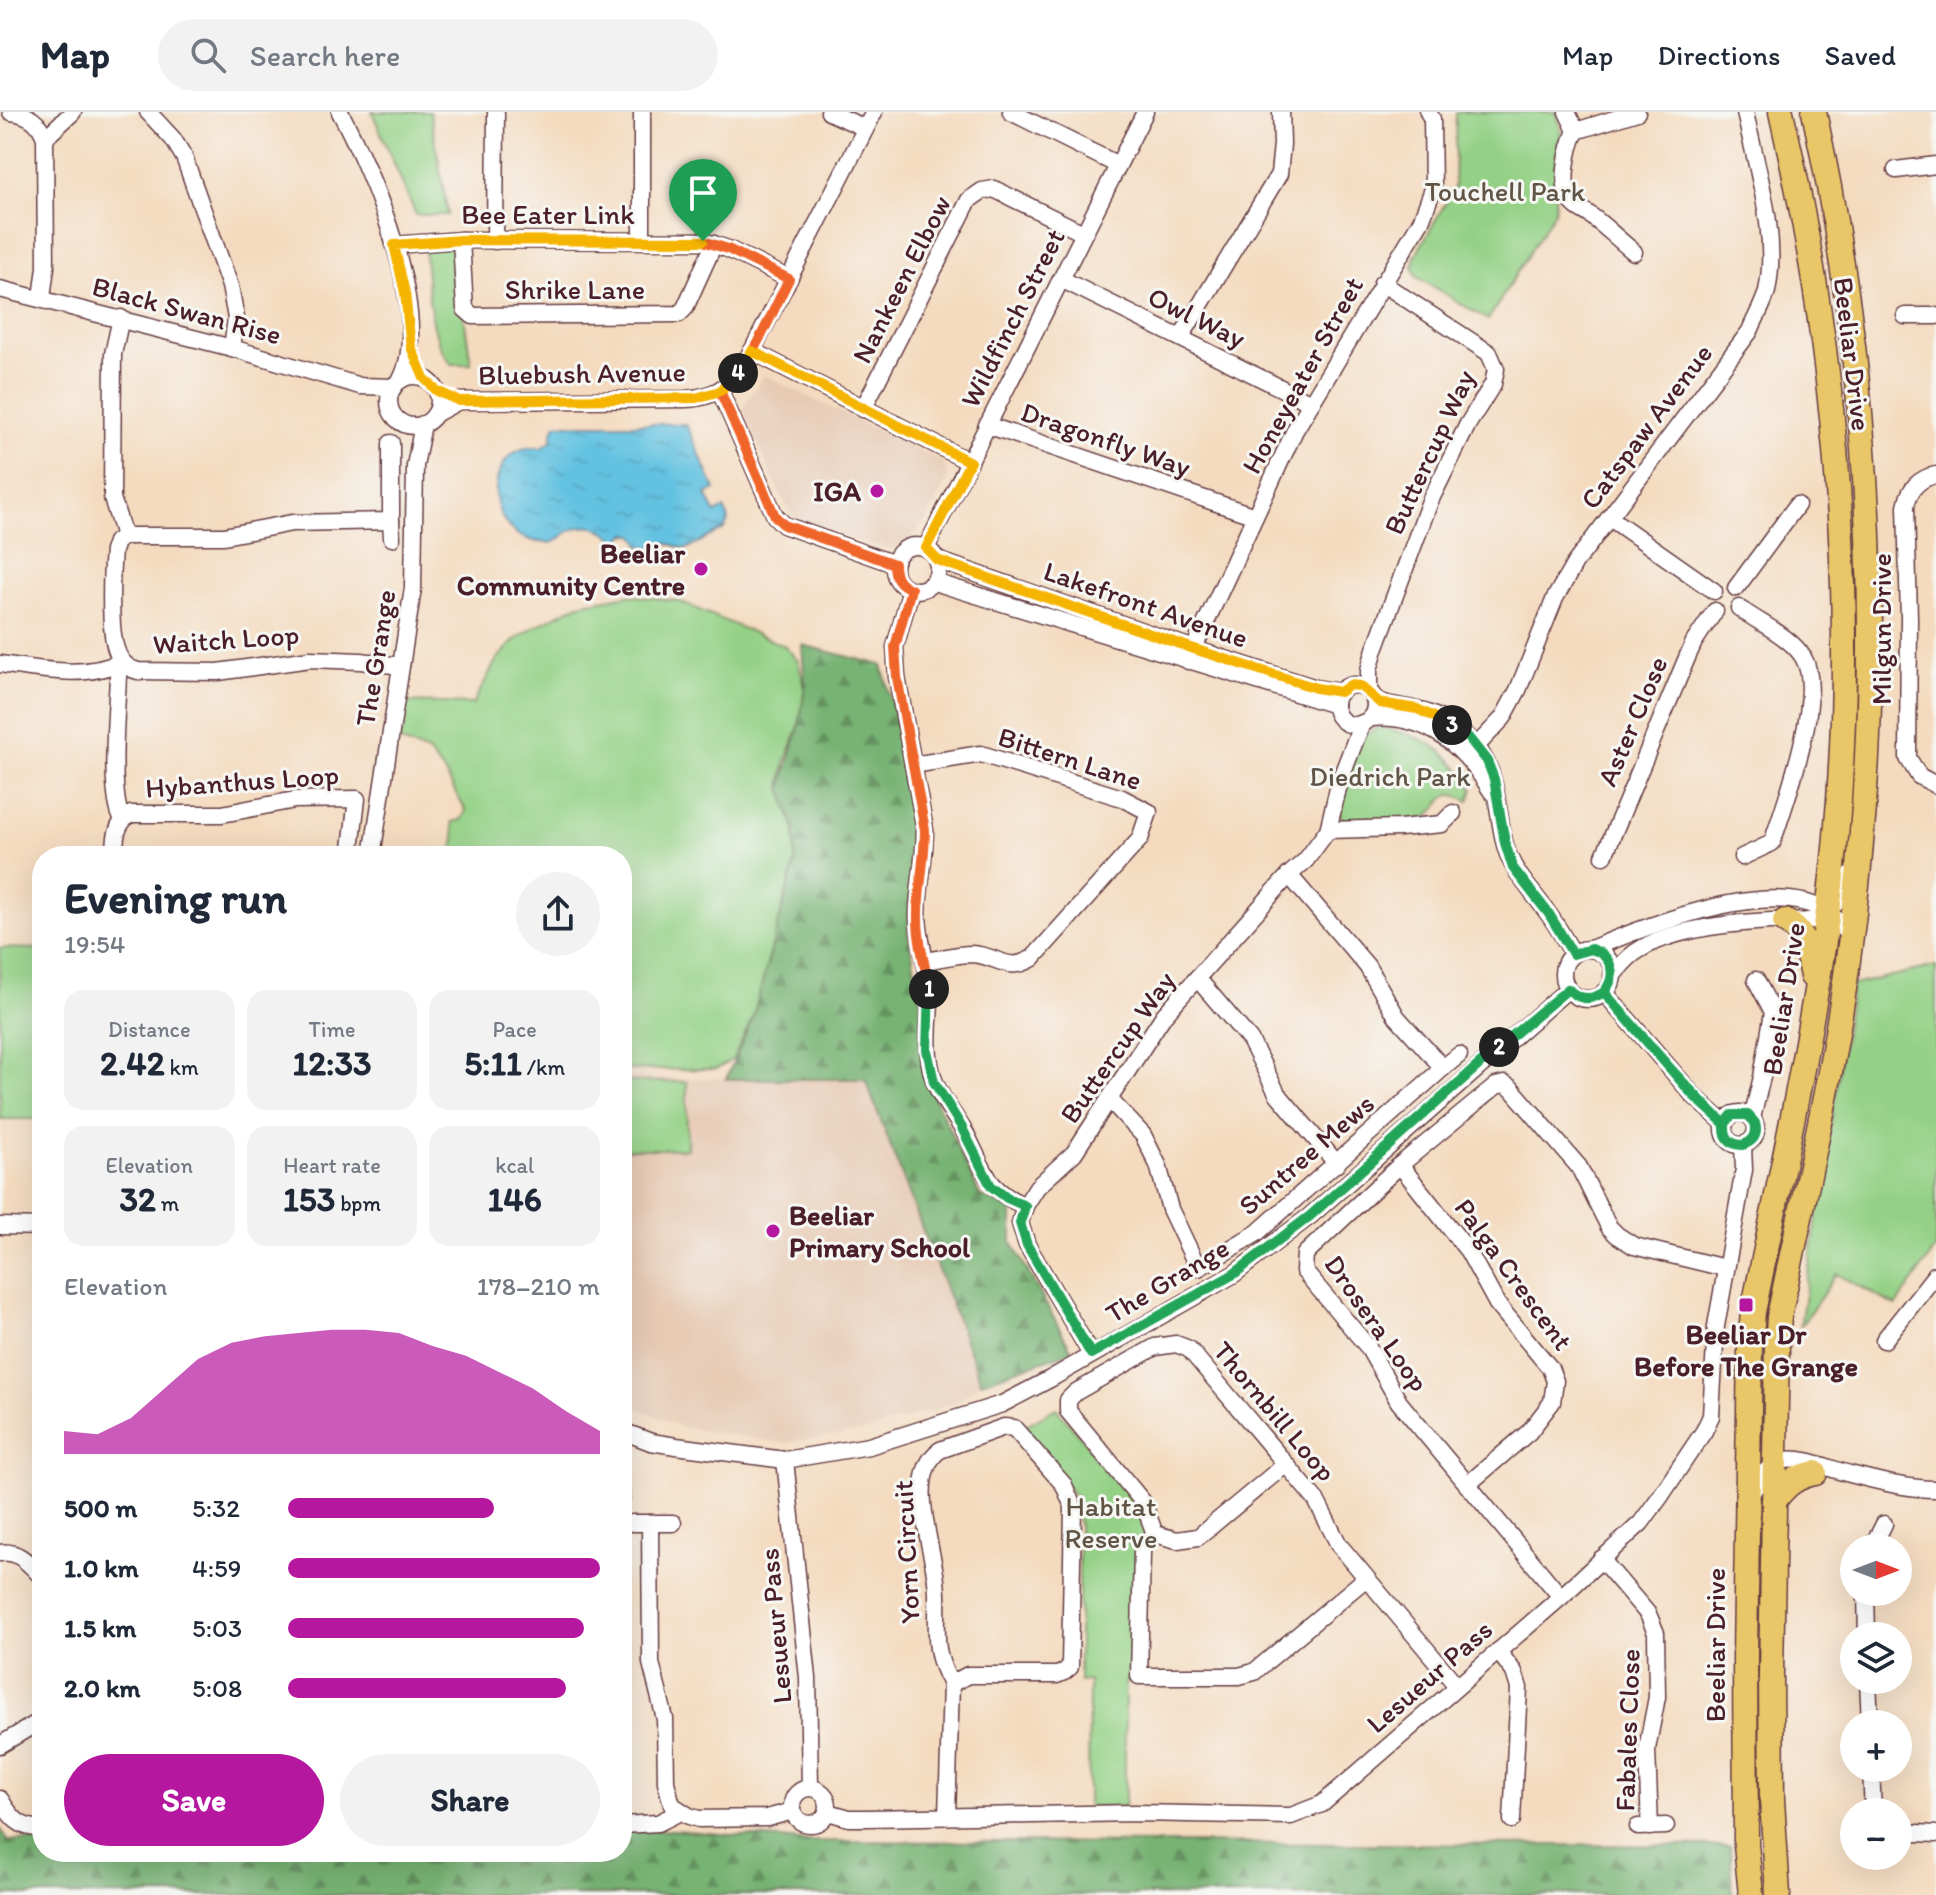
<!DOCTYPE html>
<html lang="en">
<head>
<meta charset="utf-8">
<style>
	:root { --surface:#fff; --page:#f2f2f3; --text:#1f2937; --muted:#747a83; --line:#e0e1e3; --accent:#b5179e }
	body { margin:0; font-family:Itim,sans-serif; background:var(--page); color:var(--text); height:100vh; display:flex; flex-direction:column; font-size:30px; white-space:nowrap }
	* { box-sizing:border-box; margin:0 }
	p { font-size:26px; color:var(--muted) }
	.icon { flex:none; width:44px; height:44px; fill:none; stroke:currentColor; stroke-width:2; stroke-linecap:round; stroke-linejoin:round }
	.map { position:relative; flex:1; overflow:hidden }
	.details { position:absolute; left:32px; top:734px; width:600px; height:1016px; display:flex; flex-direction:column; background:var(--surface); border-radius:32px; box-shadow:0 8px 32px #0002 }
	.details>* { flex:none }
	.needle { width:52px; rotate:90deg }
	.tools { position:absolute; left:1840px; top:1422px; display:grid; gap:16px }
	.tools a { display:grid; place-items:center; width:72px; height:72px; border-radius:50%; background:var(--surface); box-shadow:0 8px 32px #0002; font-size:40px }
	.pin { position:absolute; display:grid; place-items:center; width:68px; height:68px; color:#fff; margin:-82px -34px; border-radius:50% 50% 50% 0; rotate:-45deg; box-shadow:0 0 8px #0007 }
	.pin .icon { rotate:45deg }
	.km { position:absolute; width:40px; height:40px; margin:-20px; border-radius:50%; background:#222; color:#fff; font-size:22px; line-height:40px; text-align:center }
	.round { display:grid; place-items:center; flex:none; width:84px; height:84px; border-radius:42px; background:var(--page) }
	.head { display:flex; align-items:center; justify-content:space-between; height:136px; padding:0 32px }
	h1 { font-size:44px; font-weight:700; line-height:60px }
	.figures { display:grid; grid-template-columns:repeat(3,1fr); gap:12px; height:136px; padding:8px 32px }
	.figures div { display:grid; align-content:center; border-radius:20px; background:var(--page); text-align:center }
	.figures b { font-size:34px; font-weight:700 }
	.figures small { font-size:22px; font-weight:400 }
	.figures p { font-size:22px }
	.chart { height:224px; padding:16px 32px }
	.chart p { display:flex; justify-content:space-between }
	.chart svg { width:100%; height:144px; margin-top:8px; fill:var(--accent); opacity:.7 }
	.action { display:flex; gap:16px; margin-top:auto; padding:16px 32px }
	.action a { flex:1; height:92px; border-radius:48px; background:var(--accent); color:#fff; font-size:32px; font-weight:700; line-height:92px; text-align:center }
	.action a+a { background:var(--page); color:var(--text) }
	ul { padding:0 32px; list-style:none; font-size:26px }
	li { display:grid; grid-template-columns:128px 96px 1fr; align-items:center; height:60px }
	li i { height:20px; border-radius:10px; background:var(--accent) }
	header { display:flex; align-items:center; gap:48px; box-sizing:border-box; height:112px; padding:0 40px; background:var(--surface); border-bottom:2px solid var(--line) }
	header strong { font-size:38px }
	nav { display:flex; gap:44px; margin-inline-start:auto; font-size:28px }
	.search { width:560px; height:72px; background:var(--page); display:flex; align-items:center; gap:20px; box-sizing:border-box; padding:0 28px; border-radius:44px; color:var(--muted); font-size:30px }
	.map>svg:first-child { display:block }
</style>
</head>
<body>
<header>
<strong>Map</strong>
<div class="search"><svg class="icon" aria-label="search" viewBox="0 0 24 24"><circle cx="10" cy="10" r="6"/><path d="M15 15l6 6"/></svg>Search here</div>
<nav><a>Map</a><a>Directions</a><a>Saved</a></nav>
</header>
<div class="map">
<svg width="1936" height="1783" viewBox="0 0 1936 1783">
	<defs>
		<pattern id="forest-firs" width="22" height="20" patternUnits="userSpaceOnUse" patternTransform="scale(2)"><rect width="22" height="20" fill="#77b373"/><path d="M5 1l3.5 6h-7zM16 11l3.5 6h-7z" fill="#64915f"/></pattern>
		<pattern id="water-ripples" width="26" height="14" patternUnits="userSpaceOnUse" patternTransform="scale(2)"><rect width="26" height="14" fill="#63c2e1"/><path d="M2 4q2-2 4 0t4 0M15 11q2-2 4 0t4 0" fill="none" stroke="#57a6c1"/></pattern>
	</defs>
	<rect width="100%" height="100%" fill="#f6f6f2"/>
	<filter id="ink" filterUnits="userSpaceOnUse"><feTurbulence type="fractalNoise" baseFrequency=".0125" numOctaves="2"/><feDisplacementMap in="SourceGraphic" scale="16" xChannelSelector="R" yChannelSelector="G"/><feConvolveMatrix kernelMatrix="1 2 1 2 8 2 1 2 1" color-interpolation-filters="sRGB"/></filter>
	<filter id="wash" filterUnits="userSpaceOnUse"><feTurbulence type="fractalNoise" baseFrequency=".006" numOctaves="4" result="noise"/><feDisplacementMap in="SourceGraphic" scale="32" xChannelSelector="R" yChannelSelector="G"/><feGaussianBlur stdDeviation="1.8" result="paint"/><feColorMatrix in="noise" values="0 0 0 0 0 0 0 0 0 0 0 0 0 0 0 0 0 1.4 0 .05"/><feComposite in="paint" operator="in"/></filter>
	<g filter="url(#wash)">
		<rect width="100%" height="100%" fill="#f4dbc0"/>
		<g fill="#e7cab4">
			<path d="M764,263l179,87 6,14 -22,43 -23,27 -10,2 -23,-3 -77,-26 -4,-5 -48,-105z"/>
			<path d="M622,966l243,1 116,303 -22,19 -91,30 -84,12 -102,-16 -60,-25z"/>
		</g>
		<g fill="#94d186" stroke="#6f7858" stroke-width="2">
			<path d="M372,0h58l18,103h-32z"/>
			<path d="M1456,0h101l4,20 -5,25 -1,54 -67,109 -71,-43 -4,-10 2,-11 39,-68z"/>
			<path d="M424,132l30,4 17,116h-19c-25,-25 -24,-86 -28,-120z"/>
			<path d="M628,483l50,6 107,45 13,15 7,27 -6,38 -14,37 -4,24 14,43v32l-42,155 -20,42 -16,10 -95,1v-214h-170l3,-18 -3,-16 9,-2 5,-9 -22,-39 -16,-20 -29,-11 6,-39 68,2 24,-45 18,-19 19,-13 45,-23z"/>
			<path d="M1378,615c46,9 70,21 95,62l-4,12c-31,-17 -24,7 -46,18l-72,3 -8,-3 -4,-6 18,-74z"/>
			<path d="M0,836l42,1v170h-42z"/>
			<path d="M1936,854v282l-40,58 -59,-32 -37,53 52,-342z"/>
			<rect x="622" y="970" width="65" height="67"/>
			<path d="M1056,1296l90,106 2,15 -12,153h-11v124l-37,1 1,-126 -10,1v-156l-5,-30 -53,-68z"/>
			<path d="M622,1330l12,4 -2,57h-10z"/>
		</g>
		<g fill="url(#forest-firs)" stroke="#60694f" stroke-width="2">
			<path d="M802,533l80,20 26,103 6,86 -6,78 15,81 -1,57 58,126 32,13v34l60,108 -91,31 -116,-303h-139l27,-62 42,-155v-32l-14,-43 18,-61 6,-38z"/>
			<path d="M0,1716l8,13 34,-1v12h580v-21l52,-1 128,11 928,5 3,49h-1733z"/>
		</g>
		<path fill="url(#water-ripples)" stroke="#567086" stroke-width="2" d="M556,312h130l29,65 -9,5 9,19 9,-4 5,10 -5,10 -38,20 -23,-7 -3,6 -20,-2c-2,-9 -5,-12 -14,-12l-9,9c-11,-17 -32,-21 -49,-11 -5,3 -9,9 -15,10 -12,2 -27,-2 -36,-8 -38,-27 -22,-95 25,-86l10,-8v-6z"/>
	</g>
	<g filter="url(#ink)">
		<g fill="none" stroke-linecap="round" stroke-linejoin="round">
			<defs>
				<g id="minor">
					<path d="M11,0c17,2 28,9 34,26l1,129 -4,31"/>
					<path d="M148,0l25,27 11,18 46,129 6,32 -4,30"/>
					<path d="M340,0c32,60 93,203 61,268"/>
					<path d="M829,0l36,16"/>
					<path d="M1011,0l107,53"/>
					<path d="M1567,0l9,19"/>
					<path d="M45,26l28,-26"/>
					<path d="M1896,58l40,-5"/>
					<path d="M461,128l4,69 8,7 206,-2 6,-6 29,-64"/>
					<path d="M642,128v-128"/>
					<path d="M495,129l1,-129"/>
					<path d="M394,133l67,-5 242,1 25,8 61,30"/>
					<path d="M1634,140c-15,-12 -29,-26 -44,-37 -5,-4 -12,-6 -16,-11 -16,-15 -6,-56 2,-73l61,-19"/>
					<path d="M1061,167l250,124"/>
					<path d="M0,177l232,59 128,38 34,1"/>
					<path d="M1905,204h31"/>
					<path d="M121,206l-8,36 -1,144 12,38"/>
					<path d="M1181,225l98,-163 3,-30 -1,-32"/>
					<path d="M752,239l218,111"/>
					<circle cx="414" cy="289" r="25"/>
					<path d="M720,279l55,125 9,9 110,39"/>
					<path d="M863,297l106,-209 13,-9 12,-2 89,44"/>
					<path d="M435,302l24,-13 226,-2c38,-2 48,-18 67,-48l122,-239"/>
					<path d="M987,313l268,91"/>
					<path d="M391,331v78l-99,2 -68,13h-100l-8,6 -3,9c-2,22 -4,78 3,98 4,12 10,19 22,22l80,1 92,-13 51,2 40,5"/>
					<path d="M1936,363c-17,3 -27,14 -30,31l3,112 -1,140 11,18 17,9"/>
					<path d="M1610,406l104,73"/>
					<path d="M391,409l1,17"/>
					<circle cx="916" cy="456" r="22"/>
					<path d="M926,436l219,-436"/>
					<path d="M937,448l257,89 122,39 24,4"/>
					<path d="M934,470l401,123"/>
					<path d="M1736,476l61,-83"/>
					<path d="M911,477l-16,58 2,30 28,153c0,29 -7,57 -7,86 1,28 12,56 12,85 -1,27 -5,52 4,79 7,20 24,39 34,58 17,34 19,52 57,68"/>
					<path d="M1739,496c20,15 51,28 64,49 23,37 -18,146 -31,186l-30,14"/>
					<path d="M122,549l-4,15c-1,31 -10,122 5,144"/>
					<path d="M1188,549l107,-231 126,-209 12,-32 -1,-70 -4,-7"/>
					<path d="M0,552c39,5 86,16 122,-3"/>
					<circle cx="1355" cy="593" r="20"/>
					<path d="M1369,579v-21l6,-21 55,-148 38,-77 25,-40 3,-15 -7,-16 -107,-70"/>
					<path d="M1373,585c11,9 26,9 40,12 21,4 39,15 54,28 33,29 28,69 38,108 7,27 26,44 42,67 10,13 18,28 26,42"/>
					<path d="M1370,606c57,-5 94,28 122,74"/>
					<path d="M1467,644l36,-38 15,-28 37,-92 20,-35 175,-232c5,-13 14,-27 17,-40 12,-58 -11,-123 -22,-179"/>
					<path d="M913,653l68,-11 141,44 27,14 -9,27 -107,119c-27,16 -34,-3 -62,-4 -15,0 -31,5 -46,7"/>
					<path d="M1328,718l72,-2 42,-4 11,-11"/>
					<path d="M115,744c0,-17 0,-32 16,-42h91l73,-14 62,-1 -7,57"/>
					<path d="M372,744l41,-268 2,-122 8,-42"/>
					<path d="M1604,744l82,-196 8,-18 21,-31"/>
					<path d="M1591,837c55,-23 232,-96 259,-6"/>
					<circle cx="1588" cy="862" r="25"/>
					<path d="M1612,864c8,-9 16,-20 27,-26 33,-21 93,-27 132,-29 15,-1 35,4 49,-4 17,-10 25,-26 32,-44"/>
					<path d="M1197,866l53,62 27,53 60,71"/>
					<path d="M1604,880l89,103 32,29"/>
					<path d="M1443,956l16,-13"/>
					<path d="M1109,987l34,36 15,30 12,44 28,59 59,-35 186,-165 -46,-51 -30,-51 -78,-91"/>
					<circle cx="1740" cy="1017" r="16"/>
					<path d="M1752,1006l10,-41 11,-65 -17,-32"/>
					<path d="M1400,1053l68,86 29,53 53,64 5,13 -3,21 -23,30 -62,53"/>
					<path d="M0,1114l42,1"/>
					<path d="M1884,1228l52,-66"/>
					<path d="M1091,1242l-64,-109 -7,-22 5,-17 12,-19 37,-34 90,-138 125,-140 17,-15 22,-30 12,-50 22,-57"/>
					<path d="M622,1319l29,11 25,4 109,14 84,-14 133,-42 48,-25 184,-105 76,-58 258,-227"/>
					<path d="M785,1348l23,218 2,109"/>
					<path d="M1751,1383c6,-13 18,-33 33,-35 22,-3 45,9 66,14 27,7 58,15 86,15"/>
					<path d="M632,1411h41"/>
					<path d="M650,1411l1,140 14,56 1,63 6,23 17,11 10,3 68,-1 26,-7"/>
					<path d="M1155,1422l22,6 21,-3 88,-73"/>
					<path d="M1872,1436l12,-24"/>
					<path d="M0,1441c19,-3 29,11 42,24"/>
					<path d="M1601,1447l47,55 8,19 1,64 -10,52 3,78"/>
					<path d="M1365,1467l-111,93 -15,4h-100l3,-123 1,-7 12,-12 -12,-32 -75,-91v-11l8,-8 79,-45 21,-3 13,5 127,151 23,45 118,141"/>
					<path d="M1866,1480l1,44"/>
					<path d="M1561,1485l-162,-195 -31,-55 -64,-76 1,-17 95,-89 96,-79 8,-2 7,4 68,79 30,60 8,8 17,11 91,22"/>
					<path d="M1498,1539l16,21 5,16 -7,132"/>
					<path d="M1868,1568l2,44"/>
					<path d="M0,1633l42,-25"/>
					<path d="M1871,1656l2,44"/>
					<circle cx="810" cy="1694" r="18"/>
					<path d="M0,1687c11,18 19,30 42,29"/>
					<path d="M828,1700l21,6h18l268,-5 156,3 31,-12 239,-207 80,-74 19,-26 44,-66 7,-15 5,-90 28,-156 -1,-25"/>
					<path d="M947,1704l4,-132 17,-9h89l7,-3 6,-5 3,-160 -9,-22 -50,-57 -10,-1 -64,23c-35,24 -7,97 -4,131 5,41 -8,64 15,103"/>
					<path d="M622,1713l36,-2 22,-11"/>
					<path d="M1638,1715l28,-1"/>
					<path d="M1898,1720l38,2"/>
				</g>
				<g id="highway">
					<path d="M1785,809c22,12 22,33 27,55"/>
					<path d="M1774,1389c12,-16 21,-24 41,-28"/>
					<path d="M1751,1783l-5,-51 -1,-188 5,-308 3,-36c25,-123 52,-246 71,-371 39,-271 19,-563 -43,-829"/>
					<path d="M1778,1783l-6,-95 -1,-126 6,-329 2,-28c23,-114 51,-227 67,-342 41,-286 29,-581 -32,-863"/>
				</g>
			</defs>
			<use href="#minor" stroke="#643b41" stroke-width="19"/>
			<use href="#highway" stroke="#643b41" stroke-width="27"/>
			<use href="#minor" stroke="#fff" stroke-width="16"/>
			<use href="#highway" stroke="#e9c769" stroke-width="24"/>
		</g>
	</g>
	<g fill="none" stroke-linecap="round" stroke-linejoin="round" filter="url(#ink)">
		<defs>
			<path id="split-1" d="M703,129l25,8 61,30c-19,37 -36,84 -69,112l55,125 9,9 110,39c0,13 5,20 17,25l-16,58 2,30 28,153c0,28 -6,55 -7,83 -1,26 7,50 11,76"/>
			<path id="split-2" d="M929,877l-2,61 7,32 27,44 30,60 16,12 18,8 -5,17 7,22 64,109 143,-80 76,-58 189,-169"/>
			<path id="split-3" d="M1452,613l16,12 19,24 7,18 11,64 8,25 36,46 24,40 18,-5c21,6 27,26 13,43l89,103 32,29 7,-9h16l7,8c3,11 -1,18 -12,22 -13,0 -19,-8 -18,-21 -44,-40 -82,-87 -121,-132 -13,9 -25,8 -36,-3l-69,58"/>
			<path id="split-4" d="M738,261l14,-22 218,111 -44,86 11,12 257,89 122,39 24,4 10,-7 10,1 20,17 37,6 35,16"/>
			<path id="split-5" d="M703,129l-242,-1 -67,5 11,48 6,54 13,31 13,13 22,10 237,-3 24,-7 18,-18"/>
		</defs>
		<use href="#split-1" stroke="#fff" stroke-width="16"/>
		<use href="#split-2" stroke="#fff" stroke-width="16"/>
		<use href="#split-3" stroke="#fff" stroke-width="16"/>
		<use href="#split-4" stroke="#fff" stroke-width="16"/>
		<use href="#split-5" stroke="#fff" stroke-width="16"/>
		<use href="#split-1" stroke="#f0652b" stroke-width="10"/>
		<use href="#split-2" stroke="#22a559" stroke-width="10"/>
		<use href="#split-3" stroke="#22a559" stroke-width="10"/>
		<use href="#split-4" stroke="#f5b400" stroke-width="10"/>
		<use href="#split-5" stroke="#f5b400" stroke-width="10"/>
	</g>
	<g fill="#b5179e" stroke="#f6f6f2" stroke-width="3">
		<circle cx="877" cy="379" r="8"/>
		<circle cx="701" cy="457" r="8"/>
		<circle cx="773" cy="1119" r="8"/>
		<rect x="1738" y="1185" width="16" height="16" rx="4"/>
	</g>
	<g text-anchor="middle" stroke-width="6" stroke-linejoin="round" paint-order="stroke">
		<g font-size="28" fill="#605446" stroke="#f6f6f2">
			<text x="1505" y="89">Touchell Park</text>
			<text x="1390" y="674">Diedrich Park</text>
			<text x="1111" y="1404">Habitat<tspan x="1111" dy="32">Reserve</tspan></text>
		</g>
		<g font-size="28" fill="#4a1f2b" stroke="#f6f6f2">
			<text x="548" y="112">Bee Eater Link</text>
			<text transform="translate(901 167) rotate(-63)" y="10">Nankeen Elbow</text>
			<text x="575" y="187">Shrike Lane</text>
			<text transform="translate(187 198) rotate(15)" y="10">Black Swan Rise</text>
			<text transform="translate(1197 205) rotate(26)" y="10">Owl Way</text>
			<text transform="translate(1012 206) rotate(-63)" y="10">Wildfinch Street</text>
			<text transform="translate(1853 242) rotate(83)" y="10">Beeliar Drive</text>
			<text transform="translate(582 261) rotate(-1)" y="10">Bluebush Avenue</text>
			<text transform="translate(1302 263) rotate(-61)" y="10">Honeyeater Street</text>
			<text transform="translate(1646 314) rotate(-53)" y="10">Catspaw Avenue</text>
			<text transform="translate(1106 327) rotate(19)" y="10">Dragonfly Way</text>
			<text transform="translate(1429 340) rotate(-65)" y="10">Buttercup Way</text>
			<text transform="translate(1146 492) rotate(19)" y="10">Lakefront Avenue</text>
			<text transform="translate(1881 517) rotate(-90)" y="10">Milgun Drive</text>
			<text transform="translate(226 527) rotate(-4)" y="10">Waitch Loop</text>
			<text transform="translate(375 546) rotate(-81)" y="10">The Grange</text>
			<text transform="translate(1632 609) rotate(-67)" y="10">Aster Close</text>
			<text transform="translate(1070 646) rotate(18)" y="10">Bittern Lane</text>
			<text transform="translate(242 669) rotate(-4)" y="10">Hybanthus Loop</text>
			<text transform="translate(1783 887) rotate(-81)" y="10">Beeliar Drive</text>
			<text transform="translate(1117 935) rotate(-55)" y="10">Buttercup Way</text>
			<text transform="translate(1306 1042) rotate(-41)" y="10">Suntree Mews</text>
			<text transform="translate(1514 1162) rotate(54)" y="10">Palga Crescent</text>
			<text transform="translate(1167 1168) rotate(-31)" y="10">The Grange</text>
			<text transform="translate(1377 1211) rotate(55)" y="10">Drosera Loop</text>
			<text transform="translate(1275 1299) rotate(50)" y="10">Thornbill Loop</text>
			<text transform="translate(906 1440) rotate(-93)" y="10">Yorn Circuit</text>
			<text transform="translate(775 1514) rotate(-95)" y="10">Lesueur Pass</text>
			<text transform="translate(1715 1533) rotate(-90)" y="10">Beeliar Drive</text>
			<text transform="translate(1429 1564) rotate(-41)" y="10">Lesueur Pass</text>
			<text transform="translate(1627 1618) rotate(-88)" y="10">Fabales Close</text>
		</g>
		<g font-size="28" font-weight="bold" fill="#4a1f2b" stroke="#f6f6f2" text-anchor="end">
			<text x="861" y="389">IGA</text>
			<text x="685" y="451">Beeliar<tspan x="685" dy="32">Community Centre</tspan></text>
			<text x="789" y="1113" text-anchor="start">Beeliar<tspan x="789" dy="32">Primary School</tspan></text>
			<text x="1746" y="1232" text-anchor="middle">Beeliar Dr<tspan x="1746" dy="32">Before The Grange</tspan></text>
		</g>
	</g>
</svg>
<div class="tools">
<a><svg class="needle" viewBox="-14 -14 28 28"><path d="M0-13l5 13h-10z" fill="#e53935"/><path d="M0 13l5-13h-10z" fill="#747a83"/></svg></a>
<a><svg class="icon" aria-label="layers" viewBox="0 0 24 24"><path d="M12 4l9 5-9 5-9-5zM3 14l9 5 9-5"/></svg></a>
<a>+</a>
<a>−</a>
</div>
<div class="pin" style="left:703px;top:129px;background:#1e9e55"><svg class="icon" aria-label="arrive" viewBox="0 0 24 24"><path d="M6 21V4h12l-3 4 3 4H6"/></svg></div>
<b class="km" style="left:929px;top:877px">1</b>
<b class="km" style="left:1499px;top:935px">2</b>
<b class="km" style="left:1452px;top:613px">3</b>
<b class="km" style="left:738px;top:261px">4</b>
<section class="details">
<div class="head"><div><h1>Evening run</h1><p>19:54</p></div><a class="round"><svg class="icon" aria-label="share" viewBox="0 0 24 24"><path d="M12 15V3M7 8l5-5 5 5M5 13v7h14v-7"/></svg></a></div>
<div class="figures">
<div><p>Distance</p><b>2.42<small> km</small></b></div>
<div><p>Time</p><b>12:33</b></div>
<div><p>Pace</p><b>5:11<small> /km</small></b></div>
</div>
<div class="figures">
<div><p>Elevation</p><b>32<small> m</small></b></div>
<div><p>Heart rate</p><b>153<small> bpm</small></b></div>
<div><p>kcal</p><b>146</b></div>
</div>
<div class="chart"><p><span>Elevation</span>178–210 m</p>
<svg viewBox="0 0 160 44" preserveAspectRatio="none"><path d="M0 44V37L10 38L20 33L30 24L40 15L50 10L60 8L70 7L80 6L90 6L100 7L110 11L120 14L130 19L140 24L150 31L160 37V44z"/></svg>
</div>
<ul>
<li><b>500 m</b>5:32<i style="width:66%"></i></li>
<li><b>1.0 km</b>4:59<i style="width:100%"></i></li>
<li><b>1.5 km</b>5:03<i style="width:95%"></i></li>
<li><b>2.0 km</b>5:08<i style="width:89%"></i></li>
</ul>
<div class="action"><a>Save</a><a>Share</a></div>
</section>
</div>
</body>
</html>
